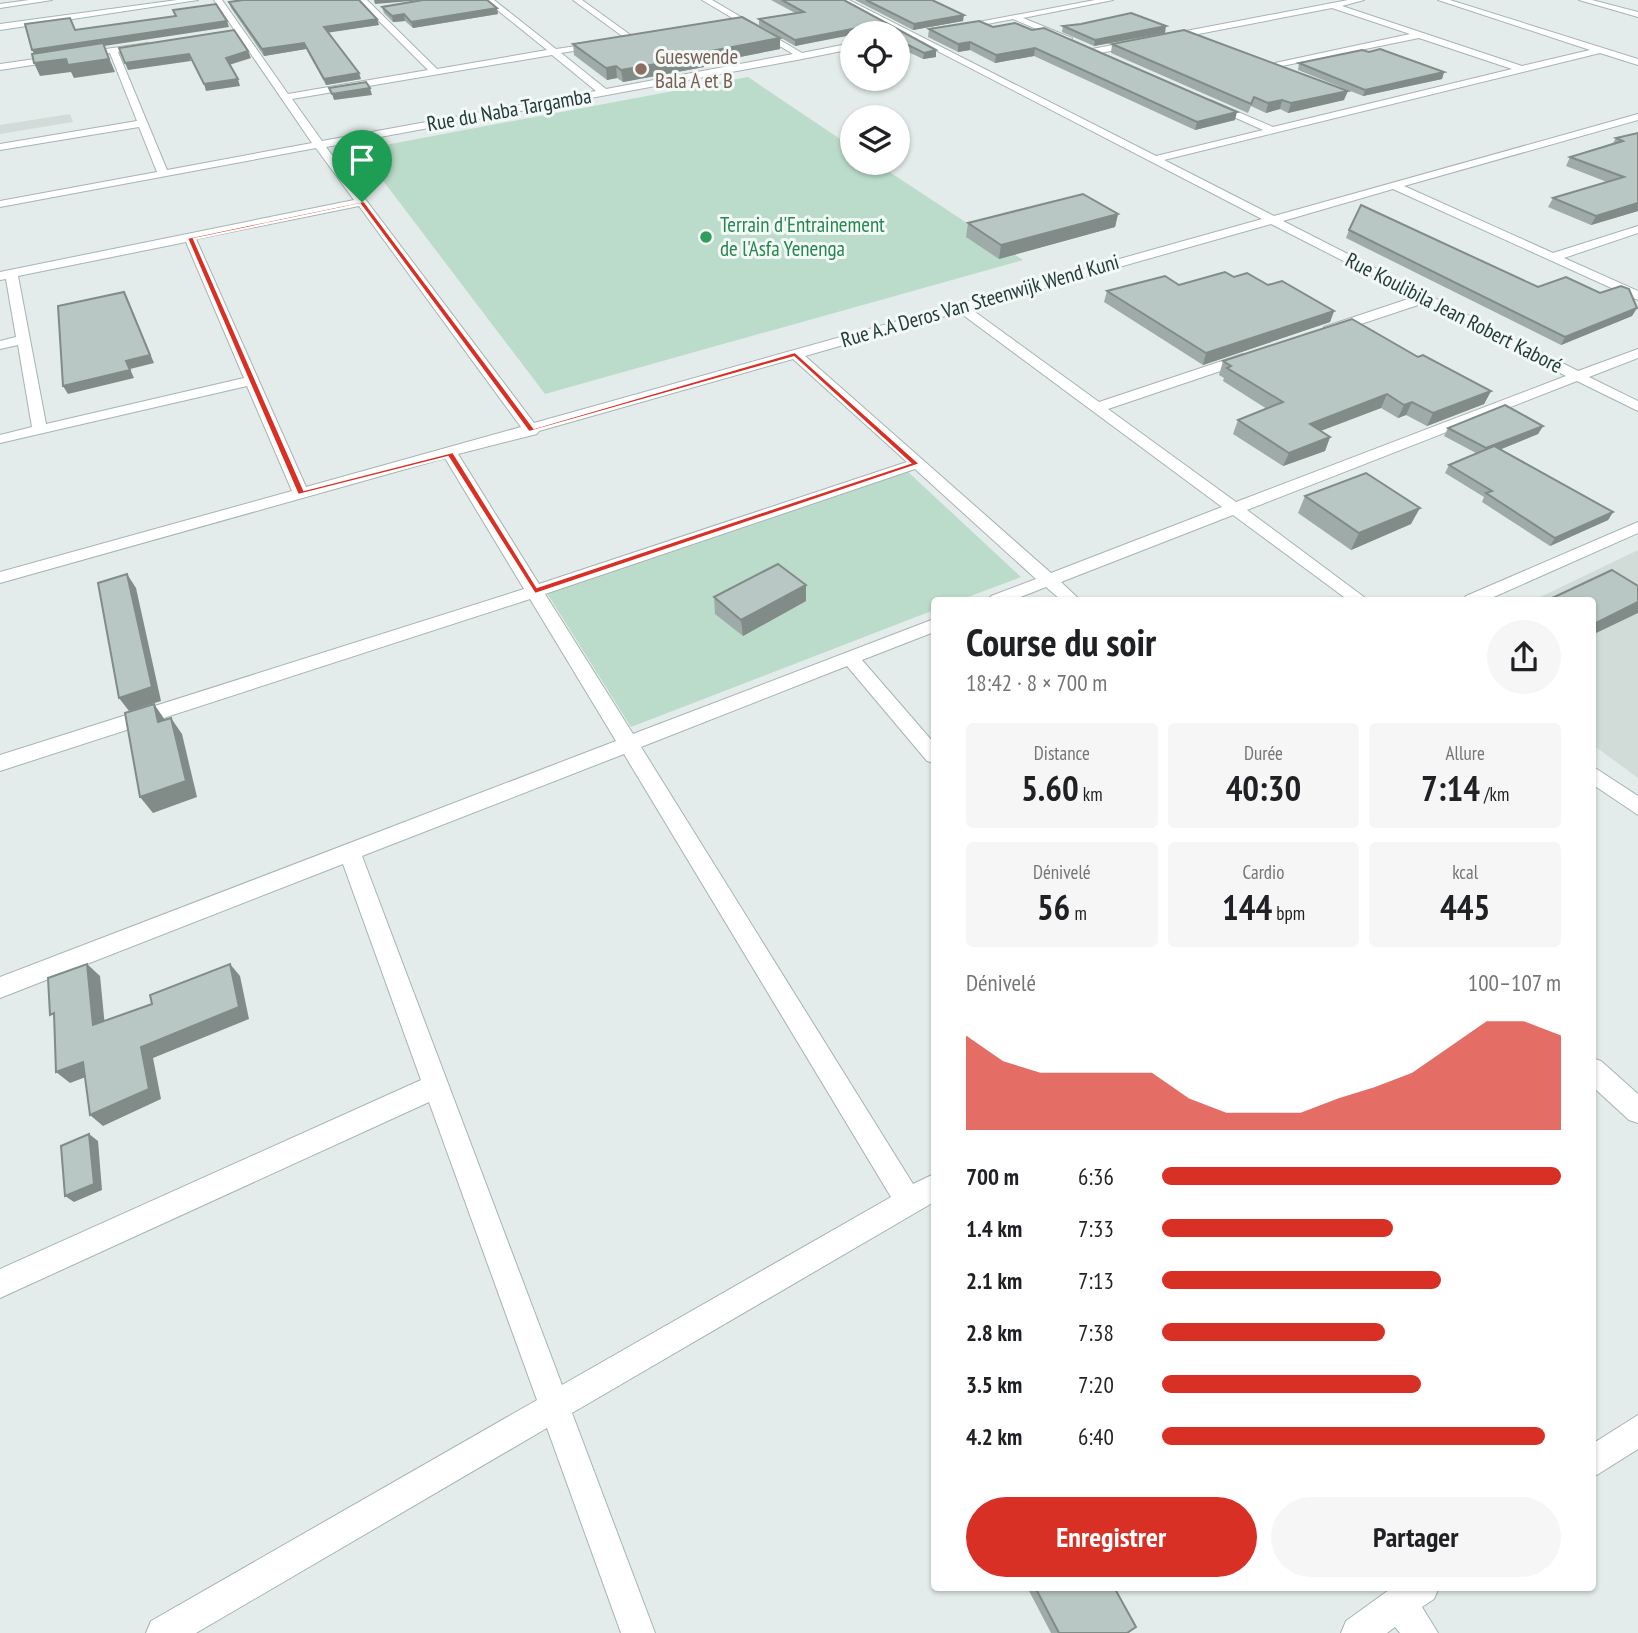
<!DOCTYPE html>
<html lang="fr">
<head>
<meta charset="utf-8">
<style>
	:root { --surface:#fff; --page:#f6f6f6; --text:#202124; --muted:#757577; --accent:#d93025 }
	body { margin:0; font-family:"PT Sans Narrow",sans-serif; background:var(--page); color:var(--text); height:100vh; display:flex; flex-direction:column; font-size:26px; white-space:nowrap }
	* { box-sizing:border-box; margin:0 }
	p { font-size:23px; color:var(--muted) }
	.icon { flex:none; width:38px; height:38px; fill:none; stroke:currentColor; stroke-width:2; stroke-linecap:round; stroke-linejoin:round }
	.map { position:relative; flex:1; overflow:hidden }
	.sheet { position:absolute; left:931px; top:597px; width:665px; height:994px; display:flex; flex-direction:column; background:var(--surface); border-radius:7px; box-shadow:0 2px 5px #0004 }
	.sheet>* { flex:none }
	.tools { position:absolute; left:840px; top:21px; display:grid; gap:14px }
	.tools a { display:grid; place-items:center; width:70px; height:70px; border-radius:50%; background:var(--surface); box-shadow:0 2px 5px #0004; font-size:35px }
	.pin { position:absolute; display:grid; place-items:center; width:60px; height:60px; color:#fff; margin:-72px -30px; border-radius:50% 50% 50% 0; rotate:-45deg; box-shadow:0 0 7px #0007 }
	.pin .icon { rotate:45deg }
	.round { display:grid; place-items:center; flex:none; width:74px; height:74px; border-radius:37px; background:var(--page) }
	.summary { display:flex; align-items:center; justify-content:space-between; height:119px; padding:0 35px }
	h1 { font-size:38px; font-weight:700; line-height:52px }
	.metrics { display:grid; grid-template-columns:repeat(3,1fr); gap:10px; height:119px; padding:7px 35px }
	.metrics div { display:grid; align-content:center; border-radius:7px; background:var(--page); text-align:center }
	.metrics b { font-size:35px; font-weight:700 }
	.metrics small { font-size:19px; font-weight:400 }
	.metrics p { font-size:19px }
	.chart { height:196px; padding:14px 35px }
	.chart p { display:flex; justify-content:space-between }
	.chart svg { width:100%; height:126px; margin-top:7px; fill:var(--accent); opacity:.7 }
	.cta { display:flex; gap:14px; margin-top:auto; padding:14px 35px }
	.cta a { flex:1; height:80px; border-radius:42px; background:var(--accent); color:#fff; font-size:28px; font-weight:700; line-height:80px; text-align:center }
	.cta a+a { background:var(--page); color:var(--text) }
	ul { padding:0 35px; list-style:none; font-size:23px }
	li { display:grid; grid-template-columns:112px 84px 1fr; align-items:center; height:52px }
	li i { height:18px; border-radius:9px; background:var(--accent) }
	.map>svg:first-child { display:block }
</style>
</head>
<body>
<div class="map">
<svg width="1638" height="1633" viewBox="0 0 1638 1633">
	<rect width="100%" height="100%" fill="#e3ecea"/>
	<g fill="#d1dcd9">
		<path d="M70,114l3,8 -73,12v-9z"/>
		<path d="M1638,550v228l-45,-33 -1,-145h-58z"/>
	</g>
	<g fill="#bcdccb">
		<path d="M748,77l104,70v16h24l147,97 -478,134 -183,-241 7,-5z"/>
		<path d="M906,470l115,107 -61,23h-26v10l-303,117 -86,-137z"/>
	</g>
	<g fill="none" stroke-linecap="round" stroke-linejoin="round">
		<defs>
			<g id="minor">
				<path d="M29,0h23l-52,8v-4z"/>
				<path d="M214,0h8l66,94 140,-24 -70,-70h9l70,69 110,-19 -62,-50h9l62,49 48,-7v4l-43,7 45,36 187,-35 -91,-54h10l90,53 50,-10v6l-50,10 -476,88 208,276 728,-204 -423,-219h10l307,156 107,-26 -56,-25 3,-5 63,27 239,-58 -93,-31 -147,30 3,-5 135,-29 -78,-26 -237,46 -3,-5 256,-49h16l-22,6 180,60 68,-16 -152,-50h12l188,59v6l-38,-12 -436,107 110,56 364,-102v6l-234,66 149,67 85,-27v7l-74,25 74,33v9l-245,-111 -110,32 295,150 60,-22v9l-49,19 49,24v10l-61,-30 -330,129 121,90h-20l-115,-85 -172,67 19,18h-19l-15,-13 -33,13h-25l3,-4 45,-17 -121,-110 -370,125 88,140 301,-115v13l-72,28 72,83v20l-7,-2 -80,-95 -206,81 272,437 21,-10v28l-362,211 83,220h-34l-74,-205 -351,205h-50l5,-12 386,-221 -108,-298 -429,196v-29l421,-189 -78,-216 -343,134v-21l616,-236 -86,-142 -530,172v-16l524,-166 -79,-131 -445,125v-11l292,-81 -45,-105 -247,57v-8l32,-8 -14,-82 -18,4v-8l16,-4 -10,-58 -6,1v-8l354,-72 -38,-52 -316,59v-6l157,-29 -18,-45 -139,23v-6l137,-23 -27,-68 -110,17v-6l148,-21v4l-30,5 49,118 145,-27zM552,55l44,36 -274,50 -30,-42zM359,206l162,221 -215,60 -110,-248zM1271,224l143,73 -90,30v6h10l90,-30 142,73 -330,126 -128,-93 145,-49v-6h-10l-144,48 -128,-93zM186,242l58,136 -198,46 -28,-148zM959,312l263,195 -171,66 -246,-217zM793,359l114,103 -368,122 -81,-130 79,-20 2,-3zM624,754l267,443 -329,188 -200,-529z"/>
				<path d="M573,0h9l54,39 -7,2z"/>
				<path d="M1095,0h18l-90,18 49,20 -3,5 -56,-24 -57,11 -4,-3z"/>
				<path d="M1579,0h13l46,12v5z"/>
				<path d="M1638,522v11l-151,67h-24l3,-4z"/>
				<path d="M1592,766l46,30v19l-46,-31z"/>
				<path d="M1592,1058l9,3 37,33v29l-9,-3 -37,-34z"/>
				<path d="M1638,1415v34l-46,29v-34z"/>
				<path d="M1393,1587h46l-5,12 -12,8 16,26h-38l-5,-6 -8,6h-46l5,-12z"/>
			</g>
			<path id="secondary" d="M177,0h21l-198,30v-6z"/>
		</defs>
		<use href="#minor" stroke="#a6b4b2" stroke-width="2"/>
		<use href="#secondary" stroke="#a1b7b4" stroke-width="2"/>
		<use href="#minor" fill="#fff" fill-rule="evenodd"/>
		<use href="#secondary" fill="#fff" fill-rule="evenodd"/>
	</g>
	<g fill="#9eaba8">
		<path d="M771,0h73l92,57 -13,2 -25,-12v-14h-28l-2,-1 -16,1 -57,13 -36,-21v-6l36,-6z"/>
		<path d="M855,0h77l31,21 -50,9z"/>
		<path d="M229,2l148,17 2,6 -51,7 33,47 -35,6 -20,-36 -42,7 -33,-48z"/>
		<path d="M382,7l116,7 -85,14 -8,-7 -12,1 -9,-9z"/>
		<path d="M1063,26l102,7 -71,13 -32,-14z"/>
		<path d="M993,27l242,93 -40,10 -161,-74 -39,7 -25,-13 -12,2 -30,-15 1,-8z"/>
		<path d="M780,38v11l-76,15v3l-81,15 -6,-4 -10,2 -33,-25 -1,-11z"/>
		<path d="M1112,44l232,56 -56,13 -8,-4 -14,4 -15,-7 -3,7 -137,-60z"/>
		<path d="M1369,52l75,20 -2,7 -79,17 -65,-26 1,-7z"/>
		<path d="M1638,133v78l-47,14 -43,-18 5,-9 54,-16 -41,-16 4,-9 43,-14 3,-5z"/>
		<path d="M1118,214l-3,13 -116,32 -33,-22 2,-14z"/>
		<path d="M1349,230l189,57 62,6 37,15 -5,8 -71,29 -215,-107z"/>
		<path d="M1234,277l34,8 66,26 -4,11 -127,43 -99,-63 3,-11 72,-6z"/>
		<path d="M1418,357l73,34 -7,13 -57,22 -21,-11 -8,3 -17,-10 -60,23 9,6 -5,14 -42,15 -50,-32 5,-14 29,-11 -44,-28 1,-3 -5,-3 4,-14z"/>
		<path d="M1543,426l-5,8 -37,15 112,63 -5,8 -58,26 -68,-44 2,-5 -39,-24 4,-8 27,-12 -32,-17 4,-8z"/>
		<path d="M1305,496l106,28 -60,26 -53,-37z"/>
		<path d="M806,585v16l-63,35 -28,-22 -1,-17z"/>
		<path d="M1027,1587h87l13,46h-76z"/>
	</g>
	<g fill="#818b88">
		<path d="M374,0h49l-48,4z"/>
		<path d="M497,8l1,6 -85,14 -2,-6z"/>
		<path d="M404,14l1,7 -12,1 -1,-6z"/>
		<path d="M964,15l-1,6 -50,9 1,-6z"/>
		<path d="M377,19l2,6 -53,8 -2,-6z"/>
		<path d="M227,21l2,6 -125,19 11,26 -41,6 -3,-6 -31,4 -6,-13 32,-4h43l-74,-3 -3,-6z"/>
		<path d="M868,26v6l-16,1v2l-57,11v-6z"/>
		<path d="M1166,26l-1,7 -71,13 1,-6z"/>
		<path d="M780,38v11l-76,15v3l-81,15 -2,-12 79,-17z"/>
		<path d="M970,42v8l-12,2v-8z"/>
		<path d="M304,43l2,6 -42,7 -2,-7z"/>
		<path d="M1035,48l-1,8 -39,7 1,-8z"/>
		<path d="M936,50v7l-13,2 1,-6z"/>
		<path d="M248,51l3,7 -22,7 -3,-7z"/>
		<path d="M189,54l2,7 -63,9 -3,-7z"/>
		<path d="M616,66l1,12 -10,2 -1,-12z"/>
		<path d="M1444,72l-2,7 -79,17 2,-6z"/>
		<path d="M359,73l2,6 -35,6 -2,-6z"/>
		<path d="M238,79l2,7 -34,5 -2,-7z"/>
		<path d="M370,88l2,7 -38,5 -2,-6z"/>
		<path d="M1348,91l-4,9 -56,13 3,-10z"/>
		<path d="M1282,100l-2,9 -14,4 2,-10z"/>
		<path d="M1237,112l-2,8 -40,10 2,-8z"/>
		<path d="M1638,203v8l-47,14 5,-9z"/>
		<path d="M1118,214l-3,13 -116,32 2,-14z"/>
		<path d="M124,292l30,71 -24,6 4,9 -66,16 -5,-8 63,-25z"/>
		<path d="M1637,308l-5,8 -71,29 4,-8z"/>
		<path d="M1334,311l-4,11 -127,43 3,-12z"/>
		<path d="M1491,391l-7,13 -57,22 6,-13z"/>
		<path d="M1387,394l-6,14 -77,29 6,-13z"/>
		<path d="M1412,402l-6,13 -8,3 6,-13z"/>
		<path d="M1543,426l-5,8 -56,23 4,-9z"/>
		<path d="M1330,437l-5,14 -42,15 6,-13z"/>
		<path d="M1420,508l-9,16 -60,26 8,-17z"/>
		<path d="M1613,512l-5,8 -58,26 5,-8z"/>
		<path d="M127,574l9,14 25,113 -32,10 -10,-13z"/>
		<path d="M806,585v16l-63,35 -2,-16z"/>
		<path d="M1638,602v11l-46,22v-10z"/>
		<path d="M154,704l11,16 -7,2z"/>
		<path d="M171,718l11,16 15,63 -44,16 -13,-16z"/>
		<path d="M87,964l13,12 6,61 -13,-12z"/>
		<path d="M230,964l10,12 9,43 -96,39 8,41 -58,27 -13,-11 51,-68z"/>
		<path d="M83,1062l13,11 -26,10 -14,-11z"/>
		<path d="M89,1134l9,7 4,49 -28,12 -9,-6z"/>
	</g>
	<g fill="#b8c7c3" stroke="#818b88" stroke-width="2">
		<path d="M243,0h116l18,19 -53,8 35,46 -35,6 -20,-36 -42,6 -33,-47z"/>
		<path d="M423,0h64l10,8 -86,14 -7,-8 -12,2 -10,-9z"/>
		<path d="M782,0h62l92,50 -12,3 -26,-13v-7h-15l-15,-7 -73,14 -36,-21 45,-7z"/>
		<path d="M866,0h66l32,15 -50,9z"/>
		<path d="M216,4l11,17 -195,29 -7,-26 45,-6 5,12 101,-14 -3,-6z"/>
		<path d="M1131,13l35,13 -71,14 -32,-14 18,-2z"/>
		<path d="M742,17l38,21 -80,15 4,3 -83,14 -5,-4 -10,2 -33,-24z"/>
		<path d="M979,21l14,6 22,-4 17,7 12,-2 193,84 -40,10 -162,-74 -39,7 -26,-13 -12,2 -29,-15z"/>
		<path d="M234,30l14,21 -22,7 12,21 -34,5 -15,-30 -64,9 -6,-15z"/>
		<path d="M1184,30l164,61 -57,12 -9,-3 -14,3 -14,-6 -3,7 -139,-60z"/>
		<path d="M103,43l6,16 -41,6 -2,-6 -32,4 -2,-9z"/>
		<path d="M1380,49l64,23 -79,18 -66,-27 63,-13 7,2z"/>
		<path d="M366,82l4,6 -38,6 -3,-6z"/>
		<path d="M1638,133v70l-42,13 -43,-18 71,-21 -54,-20 53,-16 -7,-3z"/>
		<path d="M1083,194l35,20 -117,31 -33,-22z"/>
		<path d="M1361,205l177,82 28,-10 34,16 21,-7 8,3 8,19 -72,29 -216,-107z"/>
		<path d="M1225,272l9,5 13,-4 21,12 14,-4 52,30 -128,42 -99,-62 58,-15 14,9z"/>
		<path d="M124,292l26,63 -24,6 4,9 -67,16 -5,-80z"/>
		<path d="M1352,319l66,38 5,-2 68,36 -58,22 -21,-11 -8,3 -17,-11 -77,30 20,13 -41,16 -51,-33 45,-18 -56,-34 4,-2 -8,-5z"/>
		<path d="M1505,405l38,21 -57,22 -38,-20z"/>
		<path d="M1494,446l119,66 -58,26 -69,-45 6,-2 -43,-26z"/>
		<path d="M1366,473l54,35 -61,25 -54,-37z"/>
		<path d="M778,564l28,21 -65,35 -27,-23z"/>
		<path d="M1612,570l26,16v16l-46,23v-25h-44z"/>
		<path d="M127,574l25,113 -33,11 -21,-115z"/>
		<path d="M154,704l4,18 13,-4 15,63 -46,16 -15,-84z"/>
		<path d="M87,964l6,61 59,-21 -2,-9 80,-31 9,43 -98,40 8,42 -59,26 -7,-53 -27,10 -2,-59 -4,2 -2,-37z"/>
		<path d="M89,1134l5,50 -29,12 -4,-50z"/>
		<path d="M1035,1587h79l22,40 -9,6h-68z"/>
	</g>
	<path fill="#d93025" stroke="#fff" stroke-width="2" fill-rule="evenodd" d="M364,201l170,227 261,-76 125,112 -385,130 -87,-137 -150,38 -111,-257zM360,204l169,228 265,-75 116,106 -373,124 -84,-135 -149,38 -110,-251z"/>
	<circle fill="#8d6e63" stroke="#f3f9f7" stroke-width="2.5" cx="641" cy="69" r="7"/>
	<circle fill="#2e9e5b" stroke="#f3f9f7" stroke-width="2.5" cx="706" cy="237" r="7"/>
	<g text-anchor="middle" stroke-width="6" stroke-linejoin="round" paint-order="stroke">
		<g font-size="21" fill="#785e54" stroke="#f3f9f7" text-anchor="start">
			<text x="655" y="64">Gueswende<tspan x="655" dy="24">Bala A et B</tspan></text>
		</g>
		<g font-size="21" fill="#233c3b" stroke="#f3f9f7">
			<text transform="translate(509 110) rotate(-10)" y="7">Rue du Naba Targamba</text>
			<text transform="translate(980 301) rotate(-16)" y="7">Rue A.A Deros Van Steenwijk Wend Kuni</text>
			<text transform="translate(1454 313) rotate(27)" y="7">Rue Koulibila Jean Robert Kaboré</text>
		</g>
		<g font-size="21" fill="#27864d" stroke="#f3f9f7" text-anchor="start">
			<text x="720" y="232">Terrain d'Entrainement<tspan x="720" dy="24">de l'Asfa Yenenga</tspan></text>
		</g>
	</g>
</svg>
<div class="tools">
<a><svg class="icon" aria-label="locate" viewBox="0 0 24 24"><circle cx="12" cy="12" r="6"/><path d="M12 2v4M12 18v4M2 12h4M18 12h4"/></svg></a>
<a><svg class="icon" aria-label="layers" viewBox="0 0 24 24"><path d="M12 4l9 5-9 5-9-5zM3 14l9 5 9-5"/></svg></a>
</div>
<div class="pin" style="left:362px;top:202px;background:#1e9e55"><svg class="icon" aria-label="arrive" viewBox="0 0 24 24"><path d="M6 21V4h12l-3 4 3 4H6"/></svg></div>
<section class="sheet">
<div class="summary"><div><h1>Course du soir</h1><p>18:42 · 8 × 700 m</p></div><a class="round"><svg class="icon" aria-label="share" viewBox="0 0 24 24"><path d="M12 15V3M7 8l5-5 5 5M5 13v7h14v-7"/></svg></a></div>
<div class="metrics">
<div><p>Distance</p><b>5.60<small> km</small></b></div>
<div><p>Durée</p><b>40:30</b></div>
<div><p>Allure</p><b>7:14<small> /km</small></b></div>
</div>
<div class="metrics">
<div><p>Dénivelé</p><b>56<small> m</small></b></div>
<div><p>Cardio</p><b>144<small> bpm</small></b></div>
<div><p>kcal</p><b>445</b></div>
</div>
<div class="chart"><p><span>Dénivelé</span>100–107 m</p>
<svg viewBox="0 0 160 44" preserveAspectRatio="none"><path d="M0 44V11L10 20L20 24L30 24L40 24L50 24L60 33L70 38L80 38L90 38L100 33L110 29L120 24L130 15L140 6L150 6L160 11V44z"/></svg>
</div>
<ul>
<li><b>700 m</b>6:36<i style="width:100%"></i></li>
<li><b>1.4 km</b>7:33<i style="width:58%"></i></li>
<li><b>2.1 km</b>7:13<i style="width:70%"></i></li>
<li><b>2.8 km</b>7:38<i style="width:56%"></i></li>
<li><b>3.5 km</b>7:20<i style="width:65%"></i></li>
<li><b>4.2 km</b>6:40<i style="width:96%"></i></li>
</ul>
<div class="cta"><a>Enregistrer</a><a>Partager</a></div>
</section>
</div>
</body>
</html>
